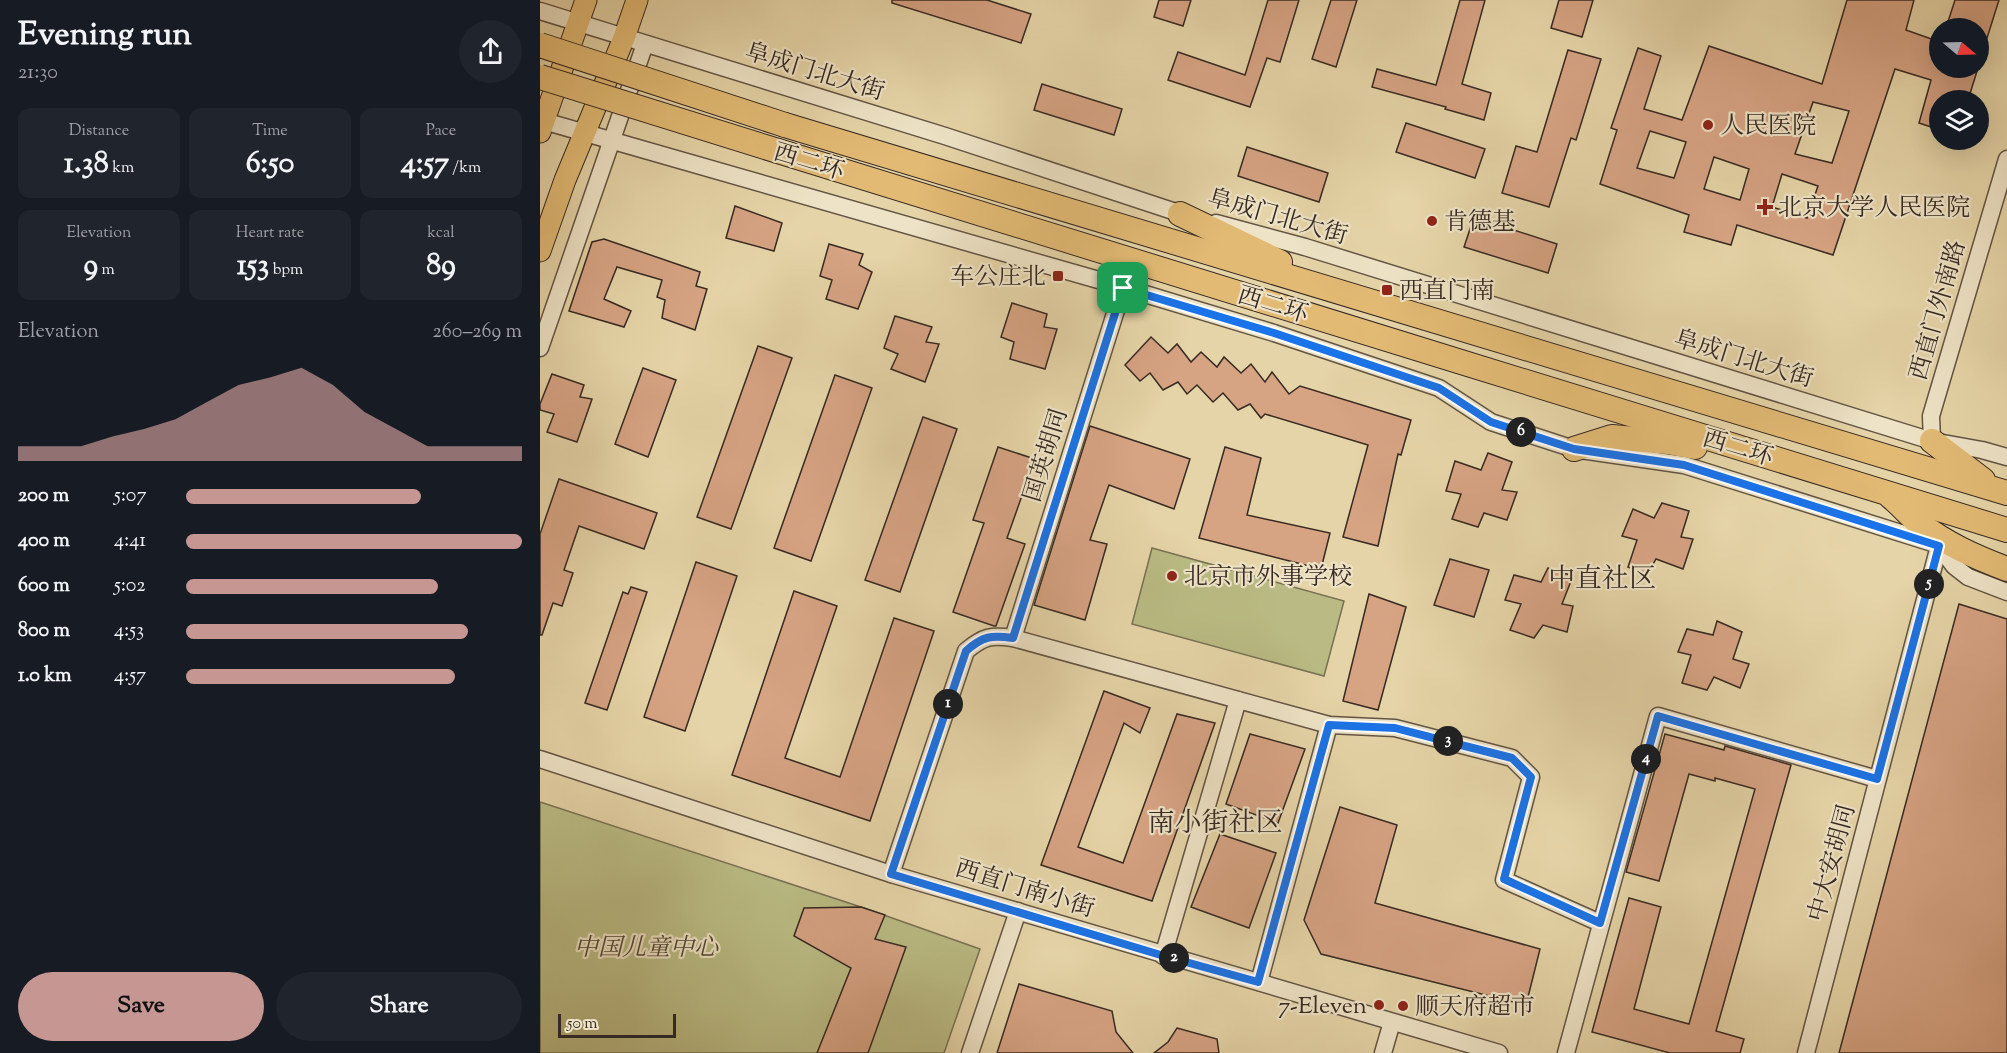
<!DOCTYPE html>
<html lang="en">
<head>
<meta charset="utf-8">
<style>
	:root { --surface:#171b24; --page:#20242c; --text:#f1f3f6; --muted:#9ea1a6; --accent:#c59692 }
	body { margin:0; font-family:"Sorts Mill Goudy","Noto Serif SC",serif; background:var(--page); color:var(--text); height:100vh; display:flex; flex-direction:column; font-size:22px; white-space:nowrap }
	* { box-sizing:border-box; margin:0 }
	p { font-size:20px; color:var(--muted) }
	.icon { flex:none; width:33px; height:33px; fill:none; stroke:currentColor; stroke-width:2; stroke-linecap:round; stroke-linejoin:round }
	.map { position:relative; flex:1; overflow:hidden }
	.sheet { display:flex; flex-direction:column; background:var(--surface); width:540px }
	.sheet>* { flex:none }
	.needle { width:39px; rotate:109deg }
	.tools { position:absolute; left:1389px; top:18px; display:grid; gap:12px }
	.tools a { display:grid; place-items:center; width:60px; height:60px; border-radius:50%; background:var(--surface); box-shadow:0 6px 24px #0002; font-size:30px }
	.scale { position:absolute; left:18px; bottom:15px; width:118px; box-sizing:border-box; padding-left:6px; border:3px solid #362a23; border-top:0; font-size:16px; line-height:21px; white-space:nowrap; color:#362a23; -webkit-text-stroke:4px #eee3c6; paint-order:stroke }
	.pin { position:absolute; display:grid; place-items:center; width:51px; height:51px; color:#fff; margin:-26px; border-radius:12px; box-shadow:0 3px 9px #0006 }
	.km { position:absolute; width:30px; height:30px; margin:-15px; border-radius:50%; background:#222; color:#fff; font-size:16px; line-height:30px; text-align:center }
	.round { display:grid; place-items:center; flex:none; width:63px; height:63px; border-radius:32px; background:var(--page) }
	.overview { display:flex; align-items:center; justify-content:space-between; height:102px; padding:0 18px }
	h1 { font-size:33px; font-weight:700; line-height:45px }
	.figures { display:grid; grid-template-columns:repeat(3,1fr); gap:9px; height:102px; padding:6px 18px }
	.figures div { display:grid; align-content:center; border-radius:12px; background:var(--page); text-align:center }
	.figures b { font-size:30px; font-weight:700 }
	.figures small { font-size:16px; font-weight:400 }
	.figures p { font-size:16px }
	.chart { height:168px; padding:12px 18px }
	.chart p { display:flex; justify-content:space-between }
	.chart svg { width:100%; height:108px; margin-top:6px; fill:var(--accent); opacity:.7 }
	.button { display:flex; gap:12px; margin-top:auto; padding:12px 18px }
	.button a { flex:1; height:69px; border-radius:36px; background:var(--accent); color:#111; font-size:24px; font-weight:700; line-height:69px; text-align:center }
	.button a+a { background:var(--page); color:var(--text) }
	ul { padding:0 18px; list-style:none; font-size:20px }
	li { display:grid; grid-template-columns:96px 72px 1fr; align-items:center; height:45px }
	li i { height:15px; border-radius:8px; background:var(--accent) }
	main { display:flex; flex:1; min-height:0 }
	.map>svg:first-child { display:block }
</style>
</head>
<body>
<main>
<section class="sheet">
<div class="overview"><div><h1>Evening run</h1><p>21:30</p></div><a class="round"><svg class="icon" aria-label="share" viewBox="0 0 24 24"><path d="M12 15V3M7 8l5-5 5 5M5 13v7h14v-7"/></svg></a></div>
<div class="figures">
<div><p>Distance</p><b>1.38<small> km</small></b></div>
<div><p>Time</p><b>6:50</b></div>
<div><p>Pace</p><b>4:57<small> /km</small></b></div>
</div>
<div class="figures">
<div><p>Elevation</p><b>9<small> m</small></b></div>
<div><p>Heart rate</p><b>153<small> bpm</small></b></div>
<div><p>kcal</p><b>89</b></div>
</div>
<div class="chart"><p><span>Elevation</span>260–269 m</p>
<svg viewBox="0 0 160 44" preserveAspectRatio="none"><path d="M0 44V38L10 38L20 38L30 34L40 31L50 27L60 20L70 13L80 10L90 6L100 13L110 24L120 31L130 38L140 38L150 38L160 38V44z"/></svg>
</div>
<ul>
<li><b>200 m</b>5:07<i style="width:70%"></i></li>
<li><b>400 m</b>4:41<i style="width:100%"></i></li>
<li><b>600 m</b>5:02<i style="width:75%"></i></li>
<li><b>800 m</b>4:53<i style="width:84%"></i></li>
<li><b>1.0 km</b>4:57<i style="width:80%"></i></li>
</ul>
<div class="button"><a>Save</a><a>Share</a></div>
</section>
<div class="map">
<svg width="1467" height="1053" viewBox="0 0 1467 1053">
	<rect width="100%" height="100%" fill="#e5d4a7"/>
	<filter id="stains"><feTurbulence type="fractalNoise" baseFrequency=".00333" numOctaves="4"/><feColorMatrix values="0 0 0 0 .2 0 0 0 0 .09 0 0 0 0 .02 0 0 0 .5 -.17"/></filter>
	<radialGradient id="worn" r=".72"><stop offset=".6" stop-color="#630" stop-opacity="0"/><stop offset="1" stop-color="#630" stop-opacity=".3"/></radialGradient>
	<g fill="#babb84" stroke="#787254" stroke-width="1.5">
		<path d="M612,548l192,53 -20,75 -192,-52z"/>
		<path d="M0,802l321,105 119,42 -36,104h-404z"/>
	</g>
	<g fill="#d6a383" stroke="#362a23" stroke-width="1.5" fill-rule="evenodd">
		<path d="M352,0h95l44,14 -10,29 -129,-40z"/>
		<path d="M619,0h32l-8,26 -29,-9z"/>
		<path d="M728,0h31l-19,62 -13,-4 -17,49 -82,-27 10,-28 67,23z"/>
		<path d="M791,0h26l-21,67 -24,-8z"/>
		<path d="M920,0h25l-23,84 29,9 -7,27 -39,-11 1,-2 -74,-20 5,-18 59,16z"/>
		<path d="M1019,0h34l-11,37 -31,-9z"/>
		<path d="M1307,0h67l-8,30 34,12v26h38l-10,32h-28v30l-21,-7 12,-43 -36,-11 -62,186 -96,-30 -6,20 -47,-13 5,-17 -89,-31 17,-54 -6,-2 27,-80 23,8 -17,53 38,11 27,-74 113,38zM1273,102l36,9 -17,52 -37,-9zM1110,131l36,11 -12,36 -37,-10zM1174,157l35,12 -9,31 -36,-11zM1242,174l36,12 -11,32 -35,-11z"/>
		<path d="M1415,0h44l-18,57 -3,-1v-28h-32z"/>
		<path d="M1028,50l33,9 -25,81 -5,-2 -22,69 -47,-14 14,-47 21,6z"/>
		<path d="M502,84l80,25 -8,26 -80,-25z"/>
		<path d="M866,123l79,26 -10,29 -79,-26z"/>
		<path d="M707,147l81,26 -9,29 -81,-26z"/>
		<path d="M195,206l47,17 -8,28 -48,-13z"/>
		<path d="M934,217l83,27 -9,29 -84,-26z"/>
		<path d="M64,239l96,33 -4,14 11,3 -12,41 -33,-12 3,-18 -8,-3 5,-17 -45,-13 -13,32 27,12 -7,16 -55,-16 23,-69z"/>
		<path d="M289,244l34,10 -4,11 13,7 -14,37 -32,-10 6,-19 -12,-4z"/>
		<path d="M472,303l35,11 -3,13 13,2 -12,40 -35,-10 4,-17 -13,-5z"/>
		<path d="M355,316l37,11 -6,15 13,2 -14,38 -34,-13 7,-15 -14,-6z"/>
		<path d="M611,337l17,16 9,-9 14,18 10,-10 16,15 7,-10 17,16 10,-9 14,18 7,-10 17,22 11,-8 111,34 -10,35 -3,-1 -20,92 -35,-9 25,-92 -103,-31 -4,4 -11,-14 -12,6 -15,-17 -10,9 -16,-17 -10,9 -9,-12 -15,8 -13,-17 -10,8 -15,-16z"/>
		<path d="M218,346l34,12 -61,171 -34,-12z"/>
		<path d="M103,368l33,12 -28,77 -33,-13z"/>
		<path d="M12,374l32,11 -4,12 12,2 -15,43 -30,-10 7,-18 -14,-4v-6z"/>
		<path d="M295,375l37,13 -61,173 -37,-13z"/>
		<path d="M383,417l34,12 -57,163 -35,-12z"/>
		<path d="M550,426l100,33 -16,50 -65,-24 -19,55 17,4 -22,76 -51,-15z"/>
		<path d="M458,447l37,12 -28,79 18,6 -29,82h-2l-41,-14 31,-89 -11,-3z"/>
		<path d="M685,447l36,11 -14,57 83,18 -9,36 -122,-31z"/>
		<path d="M948,453l24,9 -10,28 15,2 -10,28 -23,-7 -6,14 -26,-8 9,-25 -15,-3 9,-30 26,9z"/>
		<path d="M19,479l98,34 -13,36 -65,-23 -15,44 9,3 -11,33 -9,-3 -11,32h-2v-101z"/>
		<path d="M1122,503l27,8 -8,26 12,2 -10,30 -27,-10 -9,16 -19,-8 9,-27 -15,-4 11,-27 21,9z"/>
		<path d="M910,559l39,11 -15,47 -40,-12z"/>
		<path d="M156,562l41,14 -52,155 -41,-14z"/>
		<path d="M1008,568l25,8 -11,28 11,2 -6,26 -24,-7 -9,13 -24,-8 11,-26 -16,-4 9,-25 27,7z"/>
		<path d="M91,587l16,5 -40,118 -22,-7 38,-111 5,2z"/>
		<path d="M254,591l43,15 -52,152 55,19 54,-159 40,13 -64,190 -138,-46z"/>
		<path d="M829,594l37,13 -28,103 -35,-9z"/>
		<path d="M1419,604l48,15v434h-168z"/>
		<path d="M1177,621l25,11 -9,27 16,5 -9,24 -26,-11 -7,13 -25,-7 9,-28 -13,-3 9,-23 26,6z"/>
		<path d="M564,691l46,17 -10,25 -16,-10 -46,124 45,16 54,-149 38,9 -63,178 -111,-36z"/>
		<path d="M710,734l55,15 -27,74 -52,-19z"/>
		<path d="M1125,734l59,16 1,-4 66,19 -75,266 28,8 -4,14h-70l-78,-21 37,-134 32,9 -27,102 55,15 66,-235 -40,-11v3l-26,-7 -30,107 -33,-9z"/>
		<path d="M800,807l57,18 -22,78 165,46 -14,56 -205,-51 -17,-34z"/>
		<path d="M680,834l56,19 -27,75 -58,-21z"/>
		<path d="M321,907l24,8 -10,24 31,8 -38,106h-51l34,-85 -57,-32 10,-28z"/>
		<path d="M479,984l93,27 4,21 17,21h-136z"/>
		<path d="M637,1028l40,11 2,14h-65l14,-11z"/>
	</g>
	<g fill="none" stroke-linecap="round" stroke-linejoin="round">
		<defs>
			<g id="minor">
				<path d="M0,11l405,125 243,80"/>
				<path d="M0,120l562,161 172,52 165,55 52,34 83,27 110,16 258,81"/>
				<path d="M676,223l89,24 627,194 50,9 25,7"/>
				<path d="M0,348l105,-304"/>
				<path d="M1392,441l-1,-25 76,-257"/>
				<path d="M1399,546l15,20 14,11 39,15"/>
				<path d="M473,638l110,-350"/>
				<path d="M0,759l351,115 608,179"/>
				<path d="M351,874l75,-223c18,-15 25,-16 47,-13l316,87 66,3 117,30 19,19 -27,103 96,43"/>
				<path d="M623,956l75,-256"/>
				<path d="M719,982l70,-257"/>
				<path d="M430,1053l48,-142"/>
				<path d="M843,1053l9,-31"/>
				<path d="M1026,1053l92,-337 219,63"/>
				<path d="M1266,1053l133,-507"/>
			</g>
			<g id="major">
				<path d="M0,132l46,-132"/>
				<path d="M0,251l25,-71 59,-142 13,-38"/>
			</g>
			<g id="highway">
				<path d="M245,125l1222,368"/>
				<path d="M238,151c410,127 819,253 1229,379"/>
				<path d="M640,214l100,48"/>
				<path d="M1392,441l51,39"/>
				<path d="M1034,449l38,-12 56,5 27,5"/>
				<path d="M1351,497c10,8 18,18 28,26 27,21 56,34 88,46"/>
			</g>
		</defs>
		<use href="#minor" stroke="#625444" stroke-width="19"/>
		<use href="#major" stroke="#362a23" stroke-width="23"/>
		<use href="#highway" stroke="#362a23" stroke-width="26"/>
		<use href="#minor" stroke="#eee3c6" stroke-width="16"/>
		<use href="#major" stroke="#e2ba74" stroke-width="21"/>
		<use href="#highway" stroke="#e2ba74" stroke-width="24"/>
		<defs>
			<g id="highway-bridge">
				<path d="M0,45l245,80"/>
				<path d="M0,77l238,74"/>
			</g>
		</defs>
		<use href="#highway-bridge" stroke="#362a23" stroke-width="26" stroke-linecap="butt"/>
		<use href="#highway-bridge" stroke="#e2ba74" stroke-width="24"/>
	</g>
	<g fill="none" stroke-linecap="round" stroke-linejoin="round">
		<defs>
			<path id="route" d="M583,288l151,45 165,55 52,34 83,27 110,16 255,81 -62,233 -219,-63 -58,207 -96,-44 27,-102 -19,-19 -59,-15 -58,-15 -66,-3 -71,257 -94,-26 -273,-82 75,-223c17,-15 25,-16 47,-13z"/>
		</defs>
		<use href="#route" stroke="#fff" stroke-width="12"/>
		<use href="#route" stroke="#1a73e8" stroke-width="8"/>
	</g>
	<g fill="#8f2418" stroke="#eee3c6" stroke-width="2">
		<circle cx="1168" cy="125" r="6"/>
		<path d="M1222 198h6v6h6v6h-6v6h-6v-6h-6v-6h6z"/>
		<circle cx="892" cy="221" r="6"/>
		<rect x="512" y="270" width="12" height="12" rx="3"/>
		<rect x="841" y="284" width="12" height="12" rx="3"/>
		<circle cx="632" cy="576" r="6"/>
		<circle cx="839" cy="1005" r="6"/>
		<circle cx="863" cy="1006" r="6"/>
	</g>
	<g text-anchor="middle" stroke-width="4.5" stroke-linejoin="round" paint-order="stroke">
		<g font-size="24" fill="#362a23" stroke="#eee3c6">
			<text transform="translate(275 71) rotate(17)" y="8">阜成门北大街</text>
			<text transform="translate(269 161) rotate(17)" y="8">西二环</text>
			<text transform="translate(738 216) rotate(16)" y="8">阜成门北大街</text>
			<text transform="translate(733 304) rotate(17)" y="8">西二环</text>
			<text transform="translate(1397 310) rotate(-74)" y="8">西直门外南路</text>
			<text transform="translate(1204 358) rotate(17)" y="8">阜成门北大街</text>
			<text transform="translate(1198 447) rotate(17)" y="8">西二环</text>
			<text transform="translate(505 455) rotate(-73)" y="8">国英胡同</text>
			<text transform="translate(1291 863) rotate(-75)" y="8">中大安胡同</text>
			<text transform="translate(485 888) rotate(17)" y="8">西直门南小街</text>
		</g>
		<g font-size="24" fill="#362a23" stroke="#eee3c6" text-anchor="start">
			<text x="1180" y="133">人民医院</text>
			<text x="1238" y="215">北京大学人民医院</text>
			<text x="904" y="229">肯德基</text>
			<text x="506" y="284" text-anchor="end">车公庄北</text>
			<text x="859" y="298">西直门南</text>
			<text x="644" y="584">北京市外事学校</text>
			<text x="827" y="1013" text-anchor="end">7-Eleven</text>
			<text x="875" y="1014">顺天府超市</text>
		</g>
		<g font-size="24" font-style="italic" fill="#504736" stroke="#eee3c6">
			<text x="106" y="955">中国儿童中心</text>
		</g>
		<g font-size="27" fill="#362a23" stroke="#eee3c6">
			<text x="1062" y="587">中直社区</text>
			<text x="675" y="831">南小街社区</text>
		</g>
	</g>
	<rect width="100%" height="100%" filter="url(#stains)"/>
	<rect width="100%" height="100%" fill="url(#worn)"/>
</svg>
<div class="tools">
<a><svg class="needle" viewBox="-14 -14 28 28"><path d="M0-13l5 13h-10z" fill="#e53935"/><path d="M0 13l5-13h-10z" fill="#9ea1a6"/></svg></a>
<a><svg class="icon" aria-label="layers" viewBox="0 0 24 24"><path d="M12 4l9 5-9 5-9-5zM3 14l9 5 9-5"/></svg></a>
</div>
<div class="scale">50 m</div>
<div class="pin" style="left:583px;top:288px;background:#1e9e55"><svg class="icon" aria-label="arrive" viewBox="0 0 24 24"><path d="M6 21V4h12l-3 4 3 4H6"/></svg></div>
<b class="km" style="left:408px;top:704px">1</b>
<b class="km" style="left:634px;top:958px">2</b>
<b class="km" style="left:908px;top:741px">3</b>
<b class="km" style="left:1106px;top:759px">4</b>
<b class="km" style="left:1389px;top:584px">5</b>
<b class="km" style="left:981px;top:432px">6</b>
</div>
</main>
</body>
</html>
